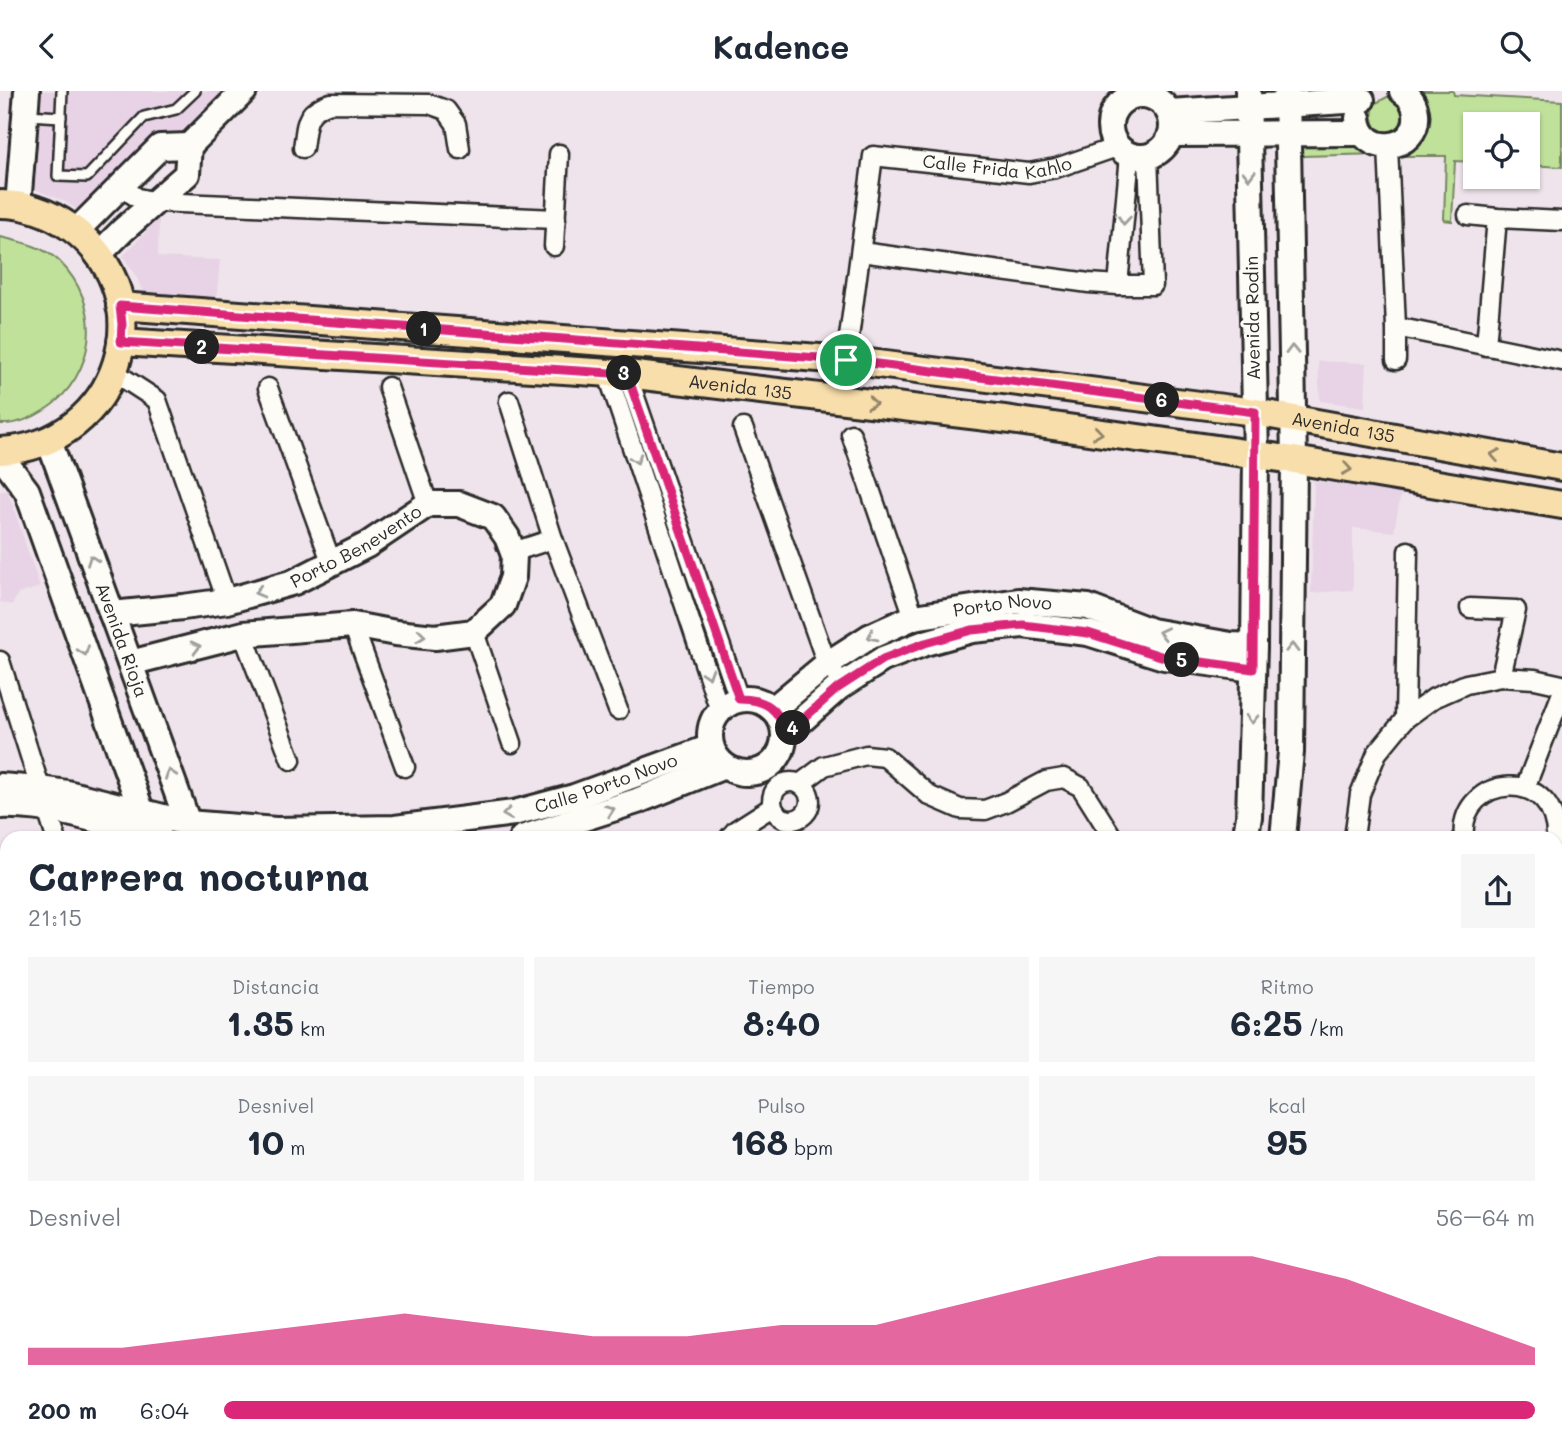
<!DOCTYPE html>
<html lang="es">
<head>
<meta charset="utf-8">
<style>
	:root { --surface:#fff; --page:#f6f6f7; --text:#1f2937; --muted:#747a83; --accent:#db2777 }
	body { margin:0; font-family:Mali,sans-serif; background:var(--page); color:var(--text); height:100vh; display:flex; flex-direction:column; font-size:26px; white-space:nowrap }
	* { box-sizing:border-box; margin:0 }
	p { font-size:23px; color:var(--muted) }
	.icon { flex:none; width:38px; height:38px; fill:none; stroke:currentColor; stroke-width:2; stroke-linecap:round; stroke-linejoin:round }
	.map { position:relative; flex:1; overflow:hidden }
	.drawer { position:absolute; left:0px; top:740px; width:1563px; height:621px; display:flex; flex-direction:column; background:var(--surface); border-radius:21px 21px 0 0; box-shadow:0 2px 5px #0004 }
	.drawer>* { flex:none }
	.fabs { position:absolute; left:1463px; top:21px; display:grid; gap:14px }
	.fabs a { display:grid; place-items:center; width:77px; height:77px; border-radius:0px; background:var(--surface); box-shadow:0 2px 5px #0004; font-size:35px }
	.pin { position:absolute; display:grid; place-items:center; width:60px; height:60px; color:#fff; margin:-30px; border:4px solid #fff; border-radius:50%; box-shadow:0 2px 7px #0007 }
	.km { position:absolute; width:35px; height:35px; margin:-18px; border-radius:50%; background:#222; color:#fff; font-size:19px; line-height:35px; text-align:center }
	.round { display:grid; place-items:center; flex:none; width:74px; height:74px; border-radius:0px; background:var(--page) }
	.overview { display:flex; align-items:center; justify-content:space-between; height:119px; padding:0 28px }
	h1 { font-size:38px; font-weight:700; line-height:52px }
	.metrics { display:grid; grid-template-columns:repeat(3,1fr); gap:10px; height:119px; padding:7px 28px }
	.metrics div { display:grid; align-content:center; border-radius:0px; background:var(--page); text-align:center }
	.metrics b { font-size:35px; font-weight:700 }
	.metrics small { font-size:19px; font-weight:400 }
	.metrics p { font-size:19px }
	.chart { height:196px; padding:14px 28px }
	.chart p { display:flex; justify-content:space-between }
	.chart svg { width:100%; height:126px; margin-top:7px; fill:var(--accent); opacity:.7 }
	ul { padding:0 28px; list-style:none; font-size:23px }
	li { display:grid; grid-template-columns:112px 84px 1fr; align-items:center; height:52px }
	li i { height:18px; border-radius:9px; background:var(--accent) }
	header { display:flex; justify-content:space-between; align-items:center; height:91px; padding:0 28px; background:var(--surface); font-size:32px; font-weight:700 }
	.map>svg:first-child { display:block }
</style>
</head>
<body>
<header><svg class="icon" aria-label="back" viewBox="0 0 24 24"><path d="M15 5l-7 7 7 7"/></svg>Kadence<svg class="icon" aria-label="search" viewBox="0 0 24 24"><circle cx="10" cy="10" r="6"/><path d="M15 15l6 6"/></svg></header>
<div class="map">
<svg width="1562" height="1361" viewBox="0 0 1562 1361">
	<rect width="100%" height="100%" fill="#f0e4ec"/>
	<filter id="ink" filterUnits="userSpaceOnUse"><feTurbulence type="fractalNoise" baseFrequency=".0143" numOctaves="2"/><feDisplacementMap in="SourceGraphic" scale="14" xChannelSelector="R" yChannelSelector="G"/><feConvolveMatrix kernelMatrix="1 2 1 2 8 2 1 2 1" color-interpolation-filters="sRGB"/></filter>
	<g filter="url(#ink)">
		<g fill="#e7d3e5">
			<path d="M40,0h187l-49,46 -99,74 -15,-10 -30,-12 -5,-10 7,-24z"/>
			<path d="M159,127l-1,39 62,3 -4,45 -69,-2 -10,-25 -14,-22z"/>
			<path d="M1318,270l49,2 -2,44 -45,-6z"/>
			<path d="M1314,390l87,12 -7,39 -41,-4v62l-42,3z"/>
			<path d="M0,400h8l32,96 -22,7 -6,11 -12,-3z"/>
			<path d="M1562,1234v127h-74l-6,-6 74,-1v-118z"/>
		</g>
		<g fill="#bfe19a" stroke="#758662" stroke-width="2">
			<path d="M1419,0h34l1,4 108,6v66l-34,-2v-41h-53v38l-20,-1 -3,60 -8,-1 2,-64h-41l-1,-5c25,-13 37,-36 15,-60z"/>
			<path d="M1387,6h6l13,11 -4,21c-2,0 -10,4 -12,4 -17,2 -21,-19 -14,-30z"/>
			<path d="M1358,46l23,17 -79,2v-16z"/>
			<path d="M0,146c21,5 43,9 59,24 45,44 38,114 -14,149 -12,8 -30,15 -45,14z"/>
		</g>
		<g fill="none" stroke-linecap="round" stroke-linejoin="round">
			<defs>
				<g id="lane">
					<path d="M62,0l-4,85 29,1 57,-60 32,-8 19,-18"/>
					<path d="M28,24l33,2"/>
					<path d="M1556,1244l6,-1"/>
					<path d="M1556,1341l6,6"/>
				</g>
				<g id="street">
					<path d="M1139,3v-3"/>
					<path d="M1388,55l8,181v33"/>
					<path d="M303,57c4,-25 1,-36 27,-45l99,1 17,6 10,14 4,25"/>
					<path d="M121,96l17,11 18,4 400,17"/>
					<path d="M1468,124l29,3 65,3"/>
					<path d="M554,155l5,-92"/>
					<path d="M861,161l228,31 29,2h35l-5,-129"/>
					<path d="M1118,194l12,-130"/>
					<path d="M1396,236l166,34"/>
					<path d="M1486,255l11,-128"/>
					<path id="s1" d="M846,269l27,-204 156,17 27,-5 61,-21"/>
					<path d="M114,281l43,28 70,201"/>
					<path d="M607,281l113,339"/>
					<path d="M627,283l112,325"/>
					<path d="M388,296l40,117"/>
					<path d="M268,297l64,176"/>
					<path d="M509,310l44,138 65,171"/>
					<path d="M743,337l84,236 7,9"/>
					<path d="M851,343l63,183"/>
					<path d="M513,461l40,-13"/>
					<path d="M1470,517l46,2 -15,67"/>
					<path d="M353,534l52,142"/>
					<path d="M474,541l38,111"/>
					<path d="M243,543l48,126"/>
					<path d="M0,570l56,177"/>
					<path d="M1405,628l3,-168"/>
					<circle cx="791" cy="710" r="19"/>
					<path d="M800,693l24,-18 42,-11 19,2 45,39 30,13 25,1 21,-8 40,-21 18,-3 17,9 32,51"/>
					<path d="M1525,697l37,-95"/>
					<path d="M729,747l7,-8 36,-23"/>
					<path d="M1354,747l6,-44 17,-41 28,-34 29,-21 32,-14 35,-7 34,2 27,6"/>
					<path d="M1464,747c-7,-64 97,-75 92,5"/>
					<path d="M1556,898l6,-2"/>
					<path d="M27,1354l2,7"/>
					<path d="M145,1354l2,7"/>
					<path d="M259,1354l2,7"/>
				</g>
				<g id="secondary">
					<circle cx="1141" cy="35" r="31"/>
					<path d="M1169,21l193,-12"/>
					<path d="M1358,27c3,40 62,34 58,-5 -1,-9 -6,-17 -14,-22"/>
					<path d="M1171,43l191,-1"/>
					<path d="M189,55l55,-55"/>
					<path d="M18,115l9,-115"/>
					<path d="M76,140l84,-84 29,-1"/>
					<path d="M98,164l25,-25 64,-56 2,-28"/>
					<path id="s2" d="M49,350l143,393"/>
					<path d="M0,364l27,36 124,347"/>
					<path id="s3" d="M112,523l71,-7 44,-6 67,-19 73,-37 61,-41h31l34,13 14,20 7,18 -1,22 -10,28 -29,27 -39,5 -39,-4 -43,-8 -110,9 -113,29"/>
					<circle cx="747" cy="645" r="37"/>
					<path id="s4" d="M773,618l54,-45 42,-27 45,-20 104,-16 70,6 63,24 80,14 23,1"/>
					<path d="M785,644l53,-47 45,-29 42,-16 47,-13 51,-5 65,8 76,24 89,12"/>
					<path id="s5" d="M0,695l39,3 28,4 120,30 89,7 119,-2 119,-15 60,-16 137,-50"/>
					<path d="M0,715c54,-2 109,18 160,32"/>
					<path d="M522,747l115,-37 87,-35"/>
					<path d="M1245,747l4,-21 5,-171 2,-191 -8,-364"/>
					<path d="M1283,747l8,-86 3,-292 -7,-369"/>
					<path d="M0,1259l7,-2"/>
					<path d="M0,1311l7,-2"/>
					<path d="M391,1354l3,7"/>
					<path d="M425,1354l3,7"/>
					<path d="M920,1354v7"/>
					<path d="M1448,1354l6,7"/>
				</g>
				<g id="primary">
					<path d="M0,113c25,0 50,9 70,23 98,70 49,219 -70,224"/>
					<path id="s6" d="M120,215l726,54 409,52 307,55"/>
					<path id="s7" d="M121,251l506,32 377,45 290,41 268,45"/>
				</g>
			</defs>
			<use href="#lane" stroke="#2b2b2b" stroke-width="14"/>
			<use href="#street" stroke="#2b2b2b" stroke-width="23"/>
			<use href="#secondary" stroke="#2b2b2b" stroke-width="30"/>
			<use href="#primary" stroke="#2b2b2b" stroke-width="32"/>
			<use href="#lane" stroke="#fdfcf7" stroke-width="9"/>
			<use href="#street" stroke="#fdfcf7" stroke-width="18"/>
			<use href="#secondary" stroke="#fdfcf7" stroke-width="24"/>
			<use href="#primary" stroke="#f8deab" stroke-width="26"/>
		</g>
		<defs><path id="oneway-chevron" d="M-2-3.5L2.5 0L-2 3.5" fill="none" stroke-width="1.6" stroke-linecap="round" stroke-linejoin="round" transform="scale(1.75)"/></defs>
		<g stroke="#9e9e9b">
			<use href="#oneway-chevron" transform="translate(1249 84) rotate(89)"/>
			<use href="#oneway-chevron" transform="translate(1124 129) rotate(95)"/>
			<use href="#oneway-chevron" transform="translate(1292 259) rotate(-91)"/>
			<use href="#oneway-chevron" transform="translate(636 368) rotate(72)"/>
			<use href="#oneway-chevron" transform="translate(92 469) rotate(-110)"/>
			<use href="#oneway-chevron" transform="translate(259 501) rotate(165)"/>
			<use href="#oneway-chevron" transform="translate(1163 542) rotate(-168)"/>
			<use href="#oneway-chevron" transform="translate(421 545) rotate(6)"/>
			<use href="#oneway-chevron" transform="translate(872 545) rotate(152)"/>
			<use href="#oneway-chevron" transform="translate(196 556) rotate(-14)"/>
			<use href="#oneway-chevron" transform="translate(1292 557) rotate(-89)"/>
			<use href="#oneway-chevron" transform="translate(84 560) rotate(70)"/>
			<use href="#oneway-chevron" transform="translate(708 583) rotate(72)"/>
			<use href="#oneway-chevron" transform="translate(1252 628) rotate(92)"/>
			<use href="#oneway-chevron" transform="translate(170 683) rotate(-110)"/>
			<use href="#oneway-chevron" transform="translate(610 719) rotate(-19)"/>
			<use href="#oneway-chevron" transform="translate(507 723) rotate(172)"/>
		</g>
		<g stroke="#92846b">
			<use href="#oneway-chevron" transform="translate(872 312) rotate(7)"/>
			<use href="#oneway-chevron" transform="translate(1098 342) rotate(8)"/>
			<use href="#oneway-chevron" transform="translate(1495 364) rotate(-170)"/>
			<use href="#oneway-chevron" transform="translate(1347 378) rotate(10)"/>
		</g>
	</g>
	<g fill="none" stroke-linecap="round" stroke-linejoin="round" filter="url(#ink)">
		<defs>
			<path id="route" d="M120,215l726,54 409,52 -2,257 -89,-12 -76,-24 -65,-8 -51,5 -47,13 -42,16 -45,29 -53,47c-5,-27 -20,-36 -46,-36l-112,-325 -506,-32 1,-18z"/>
		</defs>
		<use href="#route" stroke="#fff" stroke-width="14"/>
		<use href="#route" stroke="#db2777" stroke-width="9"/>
	</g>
	<g text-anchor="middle" stroke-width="6" stroke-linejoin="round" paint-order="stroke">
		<g font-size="18" fill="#2b2b2b" stroke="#fdfcf7">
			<text dy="6" stroke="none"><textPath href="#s1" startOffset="331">Calle Frida Kahlo</textPath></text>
			<text transform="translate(1253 227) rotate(-91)" y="6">Avenida Rodin</text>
			<text dy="6" stroke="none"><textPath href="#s7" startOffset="621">Avenida 135</textPath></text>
			<text dy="6" stroke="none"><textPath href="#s6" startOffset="1230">Avenida 135</textPath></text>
			<text dy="6" stroke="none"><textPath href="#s3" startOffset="257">Porto Benevento</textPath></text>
			<text dy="6" stroke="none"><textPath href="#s4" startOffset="259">Porto Novo</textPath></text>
			<text dy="6" stroke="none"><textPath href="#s2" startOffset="212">Avenida Rioja</textPath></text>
			<text dy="6" stroke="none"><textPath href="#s5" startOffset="616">Calle Porto Novo</textPath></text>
		</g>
	</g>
</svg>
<div class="fabs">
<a><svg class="icon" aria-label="locate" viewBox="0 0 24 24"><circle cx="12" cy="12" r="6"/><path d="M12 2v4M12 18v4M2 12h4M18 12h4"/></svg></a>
</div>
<div class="pin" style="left:846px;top:269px;background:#1e9e55"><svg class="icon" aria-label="arrive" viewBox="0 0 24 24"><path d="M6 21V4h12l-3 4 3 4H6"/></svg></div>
<b class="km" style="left:424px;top:238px">1</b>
<b class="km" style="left:202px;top:256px">2</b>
<b class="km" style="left:624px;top:282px">3</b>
<b class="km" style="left:793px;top:637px">4</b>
<b class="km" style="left:1182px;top:569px">5</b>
<b class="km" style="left:1162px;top:309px">6</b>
<section class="drawer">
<div class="overview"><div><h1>Carrera nocturna</h1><p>21:15</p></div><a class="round"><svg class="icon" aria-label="share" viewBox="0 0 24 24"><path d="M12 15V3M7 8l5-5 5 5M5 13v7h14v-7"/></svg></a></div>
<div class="metrics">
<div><p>Distancia</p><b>1.35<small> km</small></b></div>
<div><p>Tiempo</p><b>8:40</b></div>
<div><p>Ritmo</p><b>6:25<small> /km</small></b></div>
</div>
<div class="metrics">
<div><p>Desnivel</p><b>10<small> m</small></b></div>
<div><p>Pulso</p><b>168<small> bpm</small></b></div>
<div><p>kcal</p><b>95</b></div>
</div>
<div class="chart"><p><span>Desnivel</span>56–64 m</p>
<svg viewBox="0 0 160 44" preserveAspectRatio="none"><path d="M0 44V38L10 38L20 34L30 30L40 26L50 30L60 34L70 34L80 30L90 30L100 22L110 14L120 6L130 6L140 14L150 26L160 38V44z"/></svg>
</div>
<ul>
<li><b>200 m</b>6:04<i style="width:100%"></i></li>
</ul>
</section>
</div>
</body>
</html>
